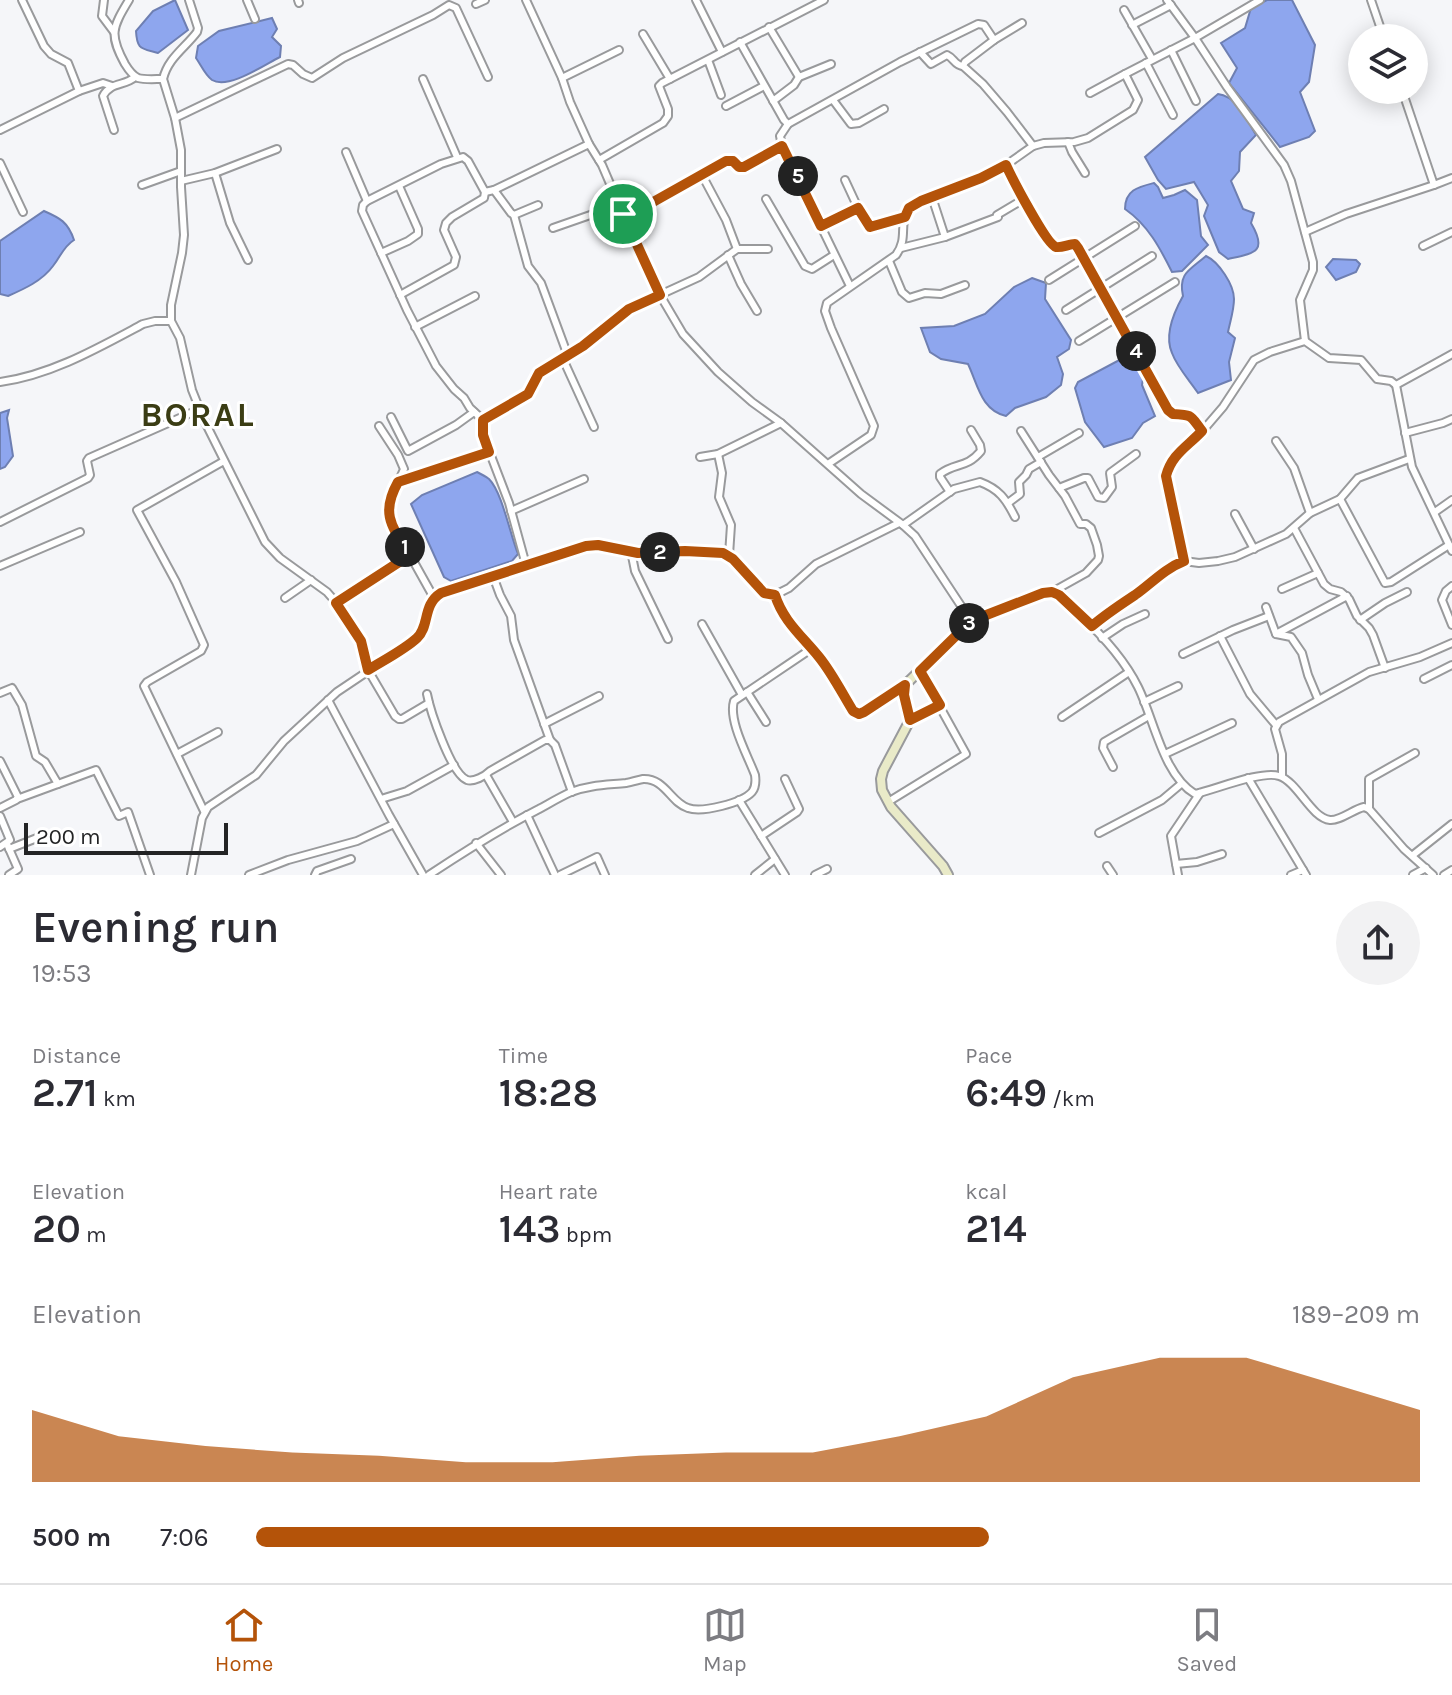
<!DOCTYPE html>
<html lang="en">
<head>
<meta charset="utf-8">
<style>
	:root { --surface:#fff; --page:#f2f2f3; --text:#2b2b33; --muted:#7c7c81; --line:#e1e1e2; --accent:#b45309 }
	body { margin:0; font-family:Karla,sans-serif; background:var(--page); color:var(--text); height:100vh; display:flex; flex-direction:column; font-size:30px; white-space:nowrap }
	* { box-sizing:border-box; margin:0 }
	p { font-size:26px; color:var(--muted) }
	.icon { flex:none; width:44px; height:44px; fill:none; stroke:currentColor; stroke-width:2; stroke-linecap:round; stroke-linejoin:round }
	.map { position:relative; height:875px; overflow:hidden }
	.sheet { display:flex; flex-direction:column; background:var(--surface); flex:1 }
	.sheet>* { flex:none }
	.tools { position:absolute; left:1348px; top:24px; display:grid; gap:16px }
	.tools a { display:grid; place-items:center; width:80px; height:80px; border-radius:50%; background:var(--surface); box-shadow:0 4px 20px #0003; font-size:40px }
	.scale { position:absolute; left:24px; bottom:20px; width:204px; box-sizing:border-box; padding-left:8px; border:4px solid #232425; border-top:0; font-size:22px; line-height:28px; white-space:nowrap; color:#232425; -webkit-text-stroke:6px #fff; paint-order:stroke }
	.pin { position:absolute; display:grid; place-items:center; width:68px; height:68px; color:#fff; margin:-34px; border:4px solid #fff; border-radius:50%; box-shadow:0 2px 8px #0007 }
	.km { position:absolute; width:40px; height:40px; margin:-20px; border-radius:50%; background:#222; color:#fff; font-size:22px; line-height:40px; text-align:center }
	.round { display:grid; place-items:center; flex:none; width:84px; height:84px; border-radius:42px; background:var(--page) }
	.headline { display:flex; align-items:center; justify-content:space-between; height:136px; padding:0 32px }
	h1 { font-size:44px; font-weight:600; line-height:60px }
	.figures { display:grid; grid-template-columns:repeat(3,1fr); gap:12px; height:136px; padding:8px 32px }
	.figures div { display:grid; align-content:center }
	.figures b { font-size:40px; font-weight:600 }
	.figures small { font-size:22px; font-weight:400 }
	.figures p { font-size:22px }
	.chart { height:224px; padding:16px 32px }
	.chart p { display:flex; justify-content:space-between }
	.chart svg { width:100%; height:144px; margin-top:8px; fill:var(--accent); opacity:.7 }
	ul { padding:0 32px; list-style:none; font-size:26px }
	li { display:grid; grid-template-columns:128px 96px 1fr; align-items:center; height:60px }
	li i { height:20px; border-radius:10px; background:var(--accent) }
	.tabs { display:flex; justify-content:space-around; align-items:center; height:112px; border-top:2px solid var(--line); background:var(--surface); font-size:22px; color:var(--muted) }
	.tabs a { display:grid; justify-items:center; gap:4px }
	.tabs .on { color:var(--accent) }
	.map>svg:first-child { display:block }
</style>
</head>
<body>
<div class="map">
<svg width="1452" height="875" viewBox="0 0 1452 875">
	<rect width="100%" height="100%" fill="#f5f6f9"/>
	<g fill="#8ea6ee" stroke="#6e7fb2" stroke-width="2">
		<path d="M175,0l13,30 -30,23c-17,-5 -21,-3 -22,-22l17,-20z"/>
		<path d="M1267,0h25l23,45 -6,37 -9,10 15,39 -6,6 -29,10 -51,-64 8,-15 -16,-25 24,-15 6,-20z"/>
		<path d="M272,18l5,11 -5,8 9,9 -1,11c-16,8 -52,33 -68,23 -7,-5 -11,-15 -16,-22l2,-12 21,-15z"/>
		<path d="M1218,94c20,3 28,25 38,41l-16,17 -1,19 -8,10 12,28 11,4 -3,10c17,29 4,30 -23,36l-9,-7 -15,-36 4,-11 -14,-23 -28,7 -8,-9 -13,-23z"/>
		<path d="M1154,183l4,4 5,11 11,-3 11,-5 12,10 4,36 7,9 -26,26 -10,1c-12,-24 -24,-47 -47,-63 0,-19 13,-22 29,-26z"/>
		<path d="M44,211c16,7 24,11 30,29 -11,7 -13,16 -21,26 -11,15 -29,23 -45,30l-8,-2v-53z"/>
		<path d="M1206,256c13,6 28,29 28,43 0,11 -4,23 -6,33l7,6 -6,24 2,18 -33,13c-8,-12 -21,-26 -26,-40 -8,-18 2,-41 11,-57 -5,-23 7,-26 23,-40z"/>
		<path d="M1333,259l23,1 4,4 -4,8 -20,8 -10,-13z"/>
		<path d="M1032,278l14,5 -1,16 26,41 -2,9 -12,8 6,17 -2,11 -15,12 -31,11 -9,8c-25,-6 -28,-31 -38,-52l-27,-5 -11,-7 -9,-24 33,-2 31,-12 29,-27z"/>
		<path d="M1125,357l19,15 -2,13 13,31 -12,7 -11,15 -28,9 -19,-25 -10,-34 3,-6z"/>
		<path d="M9,410l-2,8 6,38 -8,11 -5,2v-56z"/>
		<path d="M477,472c4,2 8,4 12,7 13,13 21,55 29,75l-6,7 -61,20 -7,-4 -33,-73 11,-9z"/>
	</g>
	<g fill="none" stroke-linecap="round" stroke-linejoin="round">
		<defs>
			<g id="minor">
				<path d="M22,0l22,46 7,8 17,9 11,28"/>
				<path d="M104,0l-2,16 12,16"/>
				<path d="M129,0c-17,28 -20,35 -4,64 3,5 7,11 13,14 7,2 17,1 25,1"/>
				<path d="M189,0l9,28 -1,4c-12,16 -29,26 -34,47l12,39 6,32v37l3,48 -2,18 -11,52v16l9,17 12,52 12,30 61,122 15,16 47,34 7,8 27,41 7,29 27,46 4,3h3l27,-16"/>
				<path d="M247,0l8,19"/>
				<path d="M298,0l1,3"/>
				<path d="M526,0l36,78 8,24 19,42 13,21 39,91 19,39 23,39 35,38 34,30 29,21 80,71 42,31 12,11 56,85c17,-7 64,-31 81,-29 11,2 21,16 28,23 22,20 45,46 58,72 16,32 25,88 57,107 19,-4 67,-24 84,-18 19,6 32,42 51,44 10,1 24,-11 34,-13l5,2 35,40 29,26"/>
				<path d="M696,0l26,52"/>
				<path d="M1260,0l-65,38 32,49 57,78 7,16 22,81v8l-13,30 5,41"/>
				<path d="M1371,0l13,38"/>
				<path d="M476,4l9,-4"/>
				<path d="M1124,10l28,49"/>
				<path d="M1022,23l-28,17 -29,22 -2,4 20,18 24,28 26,34"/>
				<path d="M1132,25l39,-20"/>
				<path d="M769,27l30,50 32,-13"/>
				<path d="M643,34l27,45"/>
				<path d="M740,42l44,78 4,4 112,-62 78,-38 6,1 10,15"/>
				<path d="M1171,50l25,51"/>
				<path d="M920,52l11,12 16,-9c7,3 8,11 16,11"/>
				<path d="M708,60l13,35"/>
				<path d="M1146,63l27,52"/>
				<path d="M562,78l57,-28"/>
				<path d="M423,79l34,78"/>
				<path d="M1090,93l35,-19"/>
				<path d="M833,100l18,24 8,-1 25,-14"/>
				<path d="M773,101l21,-16 5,-8"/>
				<path d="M726,106l38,-20"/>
				<path d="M175,118l113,-54 5,1 10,9 9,4 31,-20 90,-43 16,-10 7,3 32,69"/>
				<path d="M788,124l-8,12 2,10 68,140"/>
				<path d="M0,130l79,-39 24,-8 9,3"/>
				<path d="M114,130l-11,-34c7,-14 22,-10 32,-19"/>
				<path d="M1068,142l4,10 13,21"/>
				<path d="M346,152l21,49"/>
				<path d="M599,160l64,-37 5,-7v-7l-9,-23 3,-3 162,-83"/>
				<path d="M0,163l23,49"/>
				<path d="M1006,165l27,-19 11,-3 30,-1 14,-4 45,-28 5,-10 -13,-26 70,-36 -28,-38"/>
				<path d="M215,173l15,50 18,37"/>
				<path d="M702,175l24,45 11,29"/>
				<path d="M845,180l13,28 12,19 35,-10"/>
				<path d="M181,181l34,-8 62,-24"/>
				<path d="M142,185l39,-14"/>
				<path d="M1434,185l18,-7"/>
				<path d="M494,190l95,-46"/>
				<path d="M932,197l13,40"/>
				<path d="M766,199l39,67 7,3 22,-14"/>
				<path d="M623,214l23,-8 80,-45h7l6,6h5l38,-21"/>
				<path d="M514,215l14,51 13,17 27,73"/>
				<path d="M997,215l27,-16"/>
				<path d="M821,226l37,-18"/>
				<path d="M553,228l66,-23"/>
				<path d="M1305,232l41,-18 88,-29 -32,-95"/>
				<path d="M1423,246l29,-14"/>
				<path d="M901,248l44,-11 53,-20"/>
				<path d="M381,253l27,-12 10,-7v-5l-19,-43"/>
				<path d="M728,255l13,29 16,27"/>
				<path d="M889,261l13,31 7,6 16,-5 16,1 24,-9"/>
				<path d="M1049,280l86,-54"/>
				<path d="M400,295l54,-30 2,-8 -12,-27 2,-7 6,-6 32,-19 1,-6"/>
				<path d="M1066,310l86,-54"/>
				<path d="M415,327l60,-31"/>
				<path d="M1079,341l96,-59"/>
				<path d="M563,359l31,68"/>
				<path d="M0,382c51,-7 98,-34 143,-58l12,-3h16"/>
				<path d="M1396,385l16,82 40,84"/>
				<path d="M391,417l17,34 48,-26 18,-13"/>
				<path d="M483,420l-13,-12 -6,-10 -10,-9 -18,-23 -29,-56 -45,-99 1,-6 4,-4 74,-37 22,-7 5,4 17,31 9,-2 17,23 3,2 24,-10"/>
				<path d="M379,426l19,29 6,14c-8,20 -19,29 -13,52l43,77"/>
				<path d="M1021,431l28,44 16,21 15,28h6l5,4 6,17 2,11 -1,4 -12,13 -34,19"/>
				<path d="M1405,433l38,-10 9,-4"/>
				<path d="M1276,441l18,27 16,45"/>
				<path d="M718,454l4,19 -3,24 12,28 -2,30"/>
				<path d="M700,457l18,-3 63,-31"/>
				<path d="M1038,457l41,-24"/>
				<path d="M828,464l43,-29 3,-9 -43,-98 -6,-17 2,-8 69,-48c16,-22 -5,-37 25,-54l60,-23 25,-13c7,13 40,79 50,82 6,1 13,-3 19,-3l3,4 90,162 5,4c20,1 17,1 29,17"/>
				<path d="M398,482l91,-30"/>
				<path d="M1059,488l25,-10h4l10,19 6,1 8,-11 -2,-14 26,-19"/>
				<path d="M950,492l-10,-15v-3c16,-12 26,-5 41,-23l-1,-6 -9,-15"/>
				<path d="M1340,499l45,84 6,-1 58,-37"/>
				<path d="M1008,503l12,-9 -1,-12 7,-7 3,-6 12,-7"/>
				<path d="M511,511l73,-32"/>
				<path d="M1435,512l17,-12"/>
				<path d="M1235,514l19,35"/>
				<path d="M0,522l88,-44 2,-3 -3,-14 2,-3 111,-49"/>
				<path d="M903,525l51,-36 26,-7c19,7 26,17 35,35"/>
				<path d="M1294,528l30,56 6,5 11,3 8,7 8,17 12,12 4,7 12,33"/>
				<path d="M631,551l4,20 33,68"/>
				<path d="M1184,561l15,2 19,-2 17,-4 31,-14 20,-9 24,-21 30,-14 18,-21 51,-19"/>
				<path d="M526,565l-17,-62 -26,-68v-15l45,-26 11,-21 44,-27 46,-37 70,-32 38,-28h31"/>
				<path d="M0,566l80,-34"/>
				<path d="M493,576l7,19 11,21 3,24 36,100"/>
				<path d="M1452,586l-6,5 -4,9 10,25"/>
				<path d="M1282,589l36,-16"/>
				<path d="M775,595c8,27 29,42 45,64 13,17 21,38 36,54l3,1 5,-2 41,-27"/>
				<path d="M285,598l26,-18"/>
				<path d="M336,603l74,-48"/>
				<path d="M1266,607l10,27 15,3 11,16 6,22 10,24"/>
				<path d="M1360,620l25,-17 22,-11"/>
				<path d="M702,624l40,71"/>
				<path d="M1092,626c15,-13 33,-22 48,-35 15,-11 26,-23 44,-30l-18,-80 1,-10 12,-20 20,-16 24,-28 31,-47 16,-8 35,-11 24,17 32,2 16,19 14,2 5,4 56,-31"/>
				<path d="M1276,634l71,-38"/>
				<path d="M1220,636l30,58 26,31"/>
				<path d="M1102,638l21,-14 22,-10"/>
				<path d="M1183,654l50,-24 36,-14"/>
				<path d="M1424,679l28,-14"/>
				<path d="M747,692l19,30"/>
				<path d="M0,693l12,-5 10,17 14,51 9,6 13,22"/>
				<path d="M427,694c3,16 24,80 40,86 7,2 18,-4 23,-9l55,-31h5l5,5 17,47"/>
				<path d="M328,700l61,115 34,60"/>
				<path d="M1144,702l34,-16"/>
				<path d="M1062,717l67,-45"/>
				<path d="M910,720l30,-15"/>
				<path d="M544,724l55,-28"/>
				<path d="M177,754l41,-22"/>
				<path d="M1165,754l67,-31"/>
				<path d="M0,761l18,36 -2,3 -16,8"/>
				<path d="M1113,767l-10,-19 1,-6 45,-26"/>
				<path d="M486,775l27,47"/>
				<path d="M1282,776v-22l-7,-25 4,-7 90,-50 51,-15 32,-14"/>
				<path d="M1248,778l58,97"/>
				<path d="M17,799l79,-29 23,46 9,-4 22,63"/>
				<path d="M381,799l26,-8 47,-26"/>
				<path d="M739,800l46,75"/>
				<path d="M888,802l78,-48 -46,-83"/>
				<path d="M1369,809v-30l46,-26"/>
				<path d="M204,811l-60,-125 3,-4 54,-31 3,-6 -28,-63 -39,-72 87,-49"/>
				<path d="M527,815l28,60"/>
				<path d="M0,816l10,24 -10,7"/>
				<path d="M1099,833l63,-33 19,-16"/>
				<path d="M761,836l36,-24 2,-3 -14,-30"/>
				<path d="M476,843l25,32"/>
				<path d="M7,844l11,25 -9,6"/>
				<path d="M9,849l33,-13"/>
				<path d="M1413,855l39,-31"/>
				<path d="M1176,864l21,-2 25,-8"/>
				<path d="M1107,866l6,9"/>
				<path d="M191,875l11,-57 6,-11 48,-32 28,-34 53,-49 79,-53c12,-15 8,-35 25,-46l145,-47c17,-2 32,4 50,6 20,3 78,-6 93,3 19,12 21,35 46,40l14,-7 27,-24 83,-41"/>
				<path d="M249,875l39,-15 69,-19 37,-17"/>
				<path d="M315,875l2,-4 34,-12"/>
				<path d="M429,875c36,-24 71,-46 110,-66 11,-6 21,-12 32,-17 18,-7 36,-7 55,-9 6,-1 12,-3 17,-4 22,-1 28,24 45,29 14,5 54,-5 64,-16 4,-5 4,-10 3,-17 -7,-19 -27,-54 -21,-74l77,-52"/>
				<path d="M560,875l37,-18 8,18"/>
				<path d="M755,875l20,-16"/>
				<path d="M815,875l12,-6"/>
				<path d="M1178,875l-7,-39 29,-43"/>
				<path d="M1291,875l12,-5"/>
				<path d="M1413,875l13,-7"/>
				<path d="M1444,875l8,-5"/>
			</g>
			<path id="secondary" d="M948,875l-5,-9 -52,-59 -9,-17 -1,-11 2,-8 27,-51 -6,-25 1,-10 66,-64"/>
		</defs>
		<use href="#minor" stroke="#999a9c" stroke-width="10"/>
		<use href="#secondary" stroke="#999a9c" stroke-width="12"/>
		<use href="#minor" stroke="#fff" stroke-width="6"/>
		<use href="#secondary" stroke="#e9eac8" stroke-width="8"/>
	</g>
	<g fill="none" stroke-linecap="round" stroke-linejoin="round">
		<defs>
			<path id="route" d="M782,146l39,80 37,-18 12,19 35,-10 4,-9 12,-7 60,-23 25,-13c6,13 40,79 50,82 6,1 13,-3 19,-3l3,4 90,162 5,4c20,1 17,1 29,17 -15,16 -30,23 -36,45l18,85c-20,8 -32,22 -49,34 -15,10 -29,19 -43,31l-33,-31 -7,-3 -9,1 -72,28 -51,50 20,34 -30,15 -6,-25 1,-10 -41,27 -5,2 -6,-3c-11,-18 -21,-38 -34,-54 -16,-20 -36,-36 -44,-62l-11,-2 -31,-34 -10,-6 -38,-2 -47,2 -40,-8 -12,1 -145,47c-19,12 -11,33 -24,45 -13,12 -33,22 -49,32l-7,-29 -25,-38 74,-48c-18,-28 -30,-41 -12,-73l91,-30 -6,-17v-15l45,-26 11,-21 44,-27 46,-37 31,-14 -37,-81 23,-8 80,-45h7l6,6h5z"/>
		</defs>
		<use href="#route" stroke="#fff" stroke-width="16"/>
		<use href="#route" stroke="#b45309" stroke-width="10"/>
	</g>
	<g text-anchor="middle" stroke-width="6" stroke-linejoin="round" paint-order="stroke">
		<g font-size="34" font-weight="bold" letter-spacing="2" fill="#3b3d14" stroke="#fff">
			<text x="198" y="426">BORAL</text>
		</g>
	</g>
</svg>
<div class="tools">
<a><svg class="icon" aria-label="layers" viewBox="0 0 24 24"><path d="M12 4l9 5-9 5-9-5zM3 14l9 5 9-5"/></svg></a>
</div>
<div class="scale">200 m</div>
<div class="pin" style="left:623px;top:214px;background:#1e9e55"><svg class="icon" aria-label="arrive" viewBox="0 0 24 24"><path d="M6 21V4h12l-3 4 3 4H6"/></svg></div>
<b class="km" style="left:405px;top:547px">1</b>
<b class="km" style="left:660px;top:552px">2</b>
<b class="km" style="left:969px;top:623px">3</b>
<b class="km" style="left:1136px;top:351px">4</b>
<b class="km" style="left:798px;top:176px">5</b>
</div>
<section class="sheet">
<div class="headline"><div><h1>Evening run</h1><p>19:53</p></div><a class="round"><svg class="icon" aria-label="share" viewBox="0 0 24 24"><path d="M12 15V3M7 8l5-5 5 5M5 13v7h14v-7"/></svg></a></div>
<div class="figures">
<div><p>Distance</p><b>2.71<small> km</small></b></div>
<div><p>Time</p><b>18:28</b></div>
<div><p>Pace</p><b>6:49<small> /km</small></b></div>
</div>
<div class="figures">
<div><p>Elevation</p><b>20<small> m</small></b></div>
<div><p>Heart rate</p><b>143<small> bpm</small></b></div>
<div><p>kcal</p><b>214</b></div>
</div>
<div class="chart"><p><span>Elevation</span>189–209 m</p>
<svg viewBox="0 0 160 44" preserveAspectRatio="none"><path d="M0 44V22L10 30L20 33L30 35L40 36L50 38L60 38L70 36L80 35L90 35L100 30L110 24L120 12L130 6L140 6L150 14L160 22V44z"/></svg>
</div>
<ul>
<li><b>500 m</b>7:06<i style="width:63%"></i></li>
</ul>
</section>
<nav class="tabs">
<a class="on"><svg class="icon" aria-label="home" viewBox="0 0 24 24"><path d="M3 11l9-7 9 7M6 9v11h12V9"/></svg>Home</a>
<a><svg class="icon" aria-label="map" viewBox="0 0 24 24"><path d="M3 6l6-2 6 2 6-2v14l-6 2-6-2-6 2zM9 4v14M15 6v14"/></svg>Map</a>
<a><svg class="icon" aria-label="saved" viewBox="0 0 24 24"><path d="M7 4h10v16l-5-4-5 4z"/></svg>Saved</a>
</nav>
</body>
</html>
